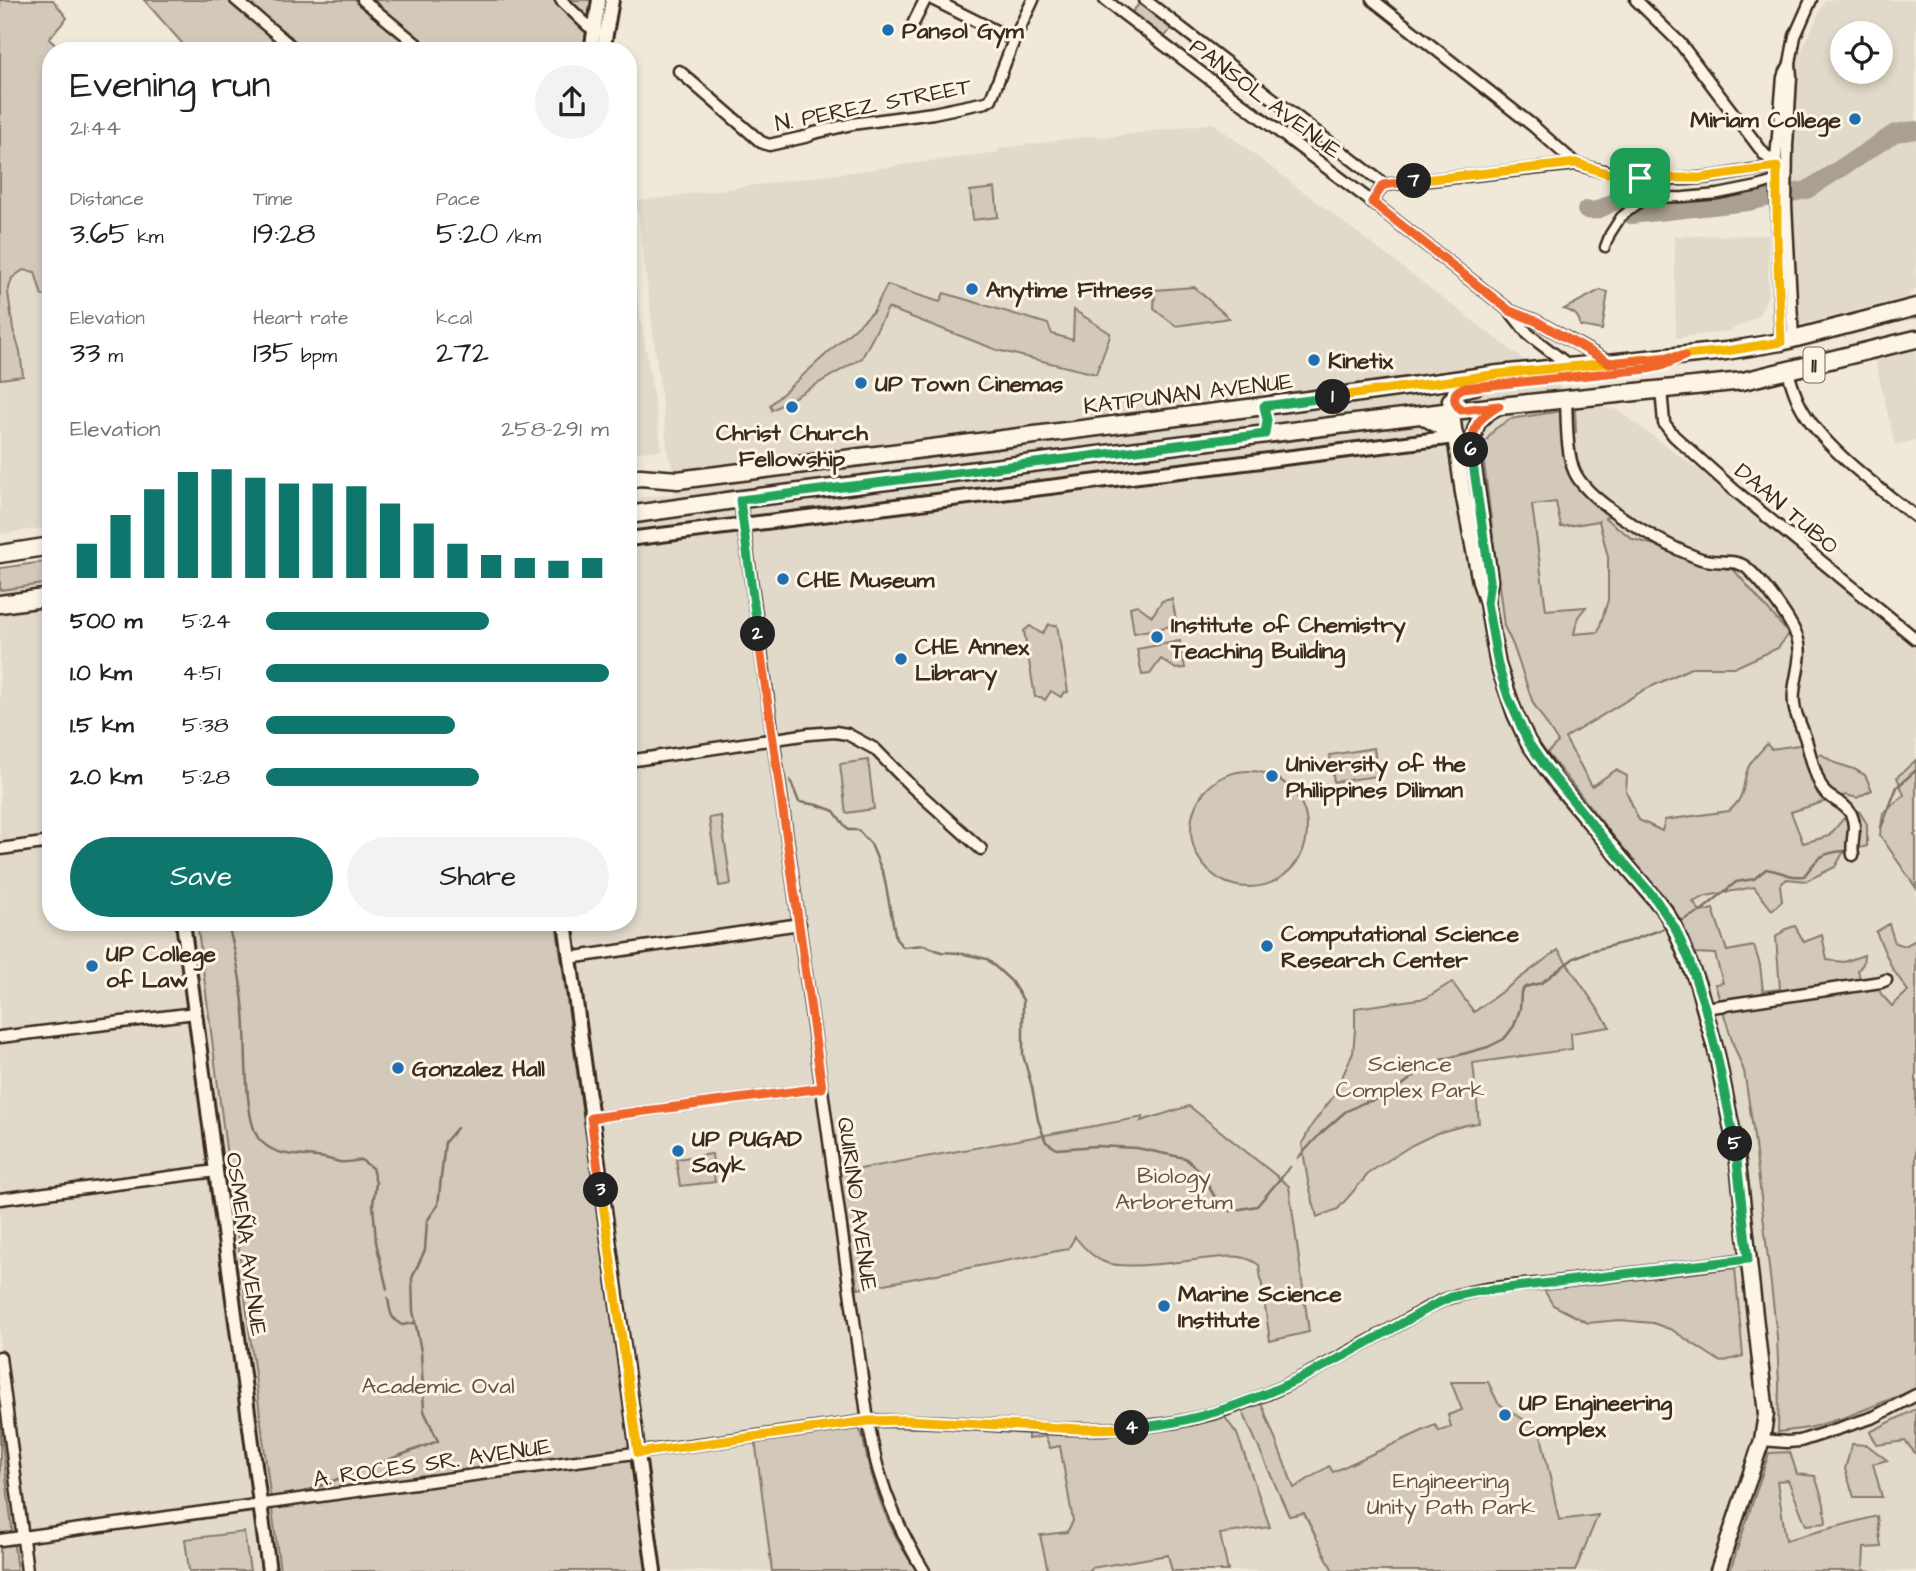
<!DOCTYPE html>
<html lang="en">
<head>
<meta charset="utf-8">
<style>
	:root { --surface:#fff; --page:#f2f2f2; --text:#202124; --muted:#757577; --accent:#0f766e }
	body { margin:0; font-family:"Architects Daughter",sans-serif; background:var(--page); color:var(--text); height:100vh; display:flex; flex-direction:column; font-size:26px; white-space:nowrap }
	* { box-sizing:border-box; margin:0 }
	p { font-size:23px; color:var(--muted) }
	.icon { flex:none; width:38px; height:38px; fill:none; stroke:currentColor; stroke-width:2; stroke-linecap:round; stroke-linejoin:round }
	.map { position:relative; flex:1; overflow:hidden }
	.details { position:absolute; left:42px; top:42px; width:595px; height:889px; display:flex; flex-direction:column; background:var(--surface); border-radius:28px; box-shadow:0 4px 10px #0003 }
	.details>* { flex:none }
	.tools { position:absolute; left:1830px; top:21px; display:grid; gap:14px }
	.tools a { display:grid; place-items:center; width:63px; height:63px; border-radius:50%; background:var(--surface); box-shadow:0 4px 10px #0003; font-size:35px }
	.pin { position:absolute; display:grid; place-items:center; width:60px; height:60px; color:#fff; margin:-30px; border-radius:14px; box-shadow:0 4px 10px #0006 }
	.km { position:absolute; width:35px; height:35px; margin:-18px; border-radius:50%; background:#222; color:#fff; font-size:19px; line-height:35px; text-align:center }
	.round { display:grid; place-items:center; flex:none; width:74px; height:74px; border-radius:37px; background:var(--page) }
	.overview { display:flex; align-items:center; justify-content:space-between; height:119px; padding:0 28px }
	h1 { font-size:38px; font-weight:600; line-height:52px }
	.metrics { display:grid; grid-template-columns:repeat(3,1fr); gap:10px; height:119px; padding:7px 28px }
	.metrics div { display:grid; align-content:center }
	.metrics b { font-size:30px; font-weight:600 }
	.metrics small { font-size:19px; font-weight:400 }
	.metrics p { font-size:19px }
	.chart { height:196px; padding:14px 28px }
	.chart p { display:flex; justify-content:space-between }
	.chart svg { width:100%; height:126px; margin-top:7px; stroke:var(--accent); stroke-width:6 }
	.cta { display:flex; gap:14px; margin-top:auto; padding:14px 28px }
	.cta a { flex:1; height:80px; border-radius:42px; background:var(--accent); color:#fff; font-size:28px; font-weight:600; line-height:80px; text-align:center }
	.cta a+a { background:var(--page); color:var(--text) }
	ul { padding:0 28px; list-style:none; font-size:23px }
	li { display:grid; grid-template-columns:112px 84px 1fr; align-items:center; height:52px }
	li i { height:18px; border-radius:9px; background:var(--accent) }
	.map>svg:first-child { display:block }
</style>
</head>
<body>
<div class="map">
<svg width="1916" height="1571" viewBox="0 0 1916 1571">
	<rect width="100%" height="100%" fill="#f0e9d9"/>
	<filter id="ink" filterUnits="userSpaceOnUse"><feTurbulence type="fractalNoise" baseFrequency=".0143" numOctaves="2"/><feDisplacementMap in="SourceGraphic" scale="14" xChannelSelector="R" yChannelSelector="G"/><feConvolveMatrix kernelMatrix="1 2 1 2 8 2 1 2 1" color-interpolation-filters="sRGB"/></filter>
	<g filter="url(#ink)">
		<g fill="#e1d9c9" fill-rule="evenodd">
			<path d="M1825,0h91v290l-7,2 1,5 -114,29 -6,-97 -1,-63 10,-110zM1843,33h38v39h-38z"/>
			<path d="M1213,123l369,281 35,6 299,219v942h-1916v-1001l51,-6v358h577v-423l47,-5 -4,-34h-2l-32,-257 1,-2 360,-49v-3l92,-13 19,1z"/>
			<path d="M51,186v341l-51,7v-272z"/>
			<path d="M1769,235l-1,59 -9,22 -30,15 -53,7 -2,-102z"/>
			<path d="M628,236l34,214 -34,3z"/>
			<path d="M1916,351v89l-21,5 -20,-85z"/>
		</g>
		<g fill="#d2c9ba" stroke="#867a6c" stroke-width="2" fill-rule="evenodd">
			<path d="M0,0h53l14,18 -18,21 13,12h-11v244l-9,1 -7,-24 -12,-2 -11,8 -4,14 5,37 7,22 3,25 -23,3z"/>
			<path d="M144,0h450l-8,51h-295l-3,-3 4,-11 -7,-5 -8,6 -7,13h-81z"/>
			<path d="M1140,3l31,26 -9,11 -31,-27z"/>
			<path d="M995,188l3,29 -25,3 -3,-29z"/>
			<path d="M887,285l53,17 4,-9 104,31 4,10 21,6 1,-30 36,23v3l-14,38 -99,-24 -109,-42 -26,50 -90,52 -2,-5 103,-93z"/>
			<path d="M1194,287l35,31 -53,8 -22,-17 1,-19z"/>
			<path d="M1600,290l8,2 -6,38 -22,-4c0,-11 -7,-14 -16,-17z"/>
			<path d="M1575,409l1,23 -11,6 6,38 19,11 22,26 -7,5 28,21 29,8 39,16 33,7 55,64 -11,14 -42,19h-43l-49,23 -79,48 27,48 24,-16 11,6 -1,15 13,29 23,11 3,-11 64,-9c19,-16 12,-28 20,-45 4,-8 13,-16 18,-22l4,5 35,-5 3,21 12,-11 14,9 19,6 11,6 7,15 -15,8 -11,-3 -55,17 12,31 26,-7 14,-17 16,-8 8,13v22l-24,7 -8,14 -29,14 -19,-2 -7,6 2,16 -10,9 -18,-23 -48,9 -13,6 8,10 12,-3 14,42 27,-5 6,19 3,26 17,-2 -4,-52 10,-8 9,-3 9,16 18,-7 5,25 17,2 20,-7 -1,9 -5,6 5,21 15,-5 3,8 11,12 16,-15 -16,-23 -16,-36 13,-8 6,19 10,3 11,-6v449l-70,28 -37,11 -31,4 1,-46 -2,-49 -24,-209 -9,-57 -11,-27 -18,-60 8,-1 -8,-29 -21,-1 -31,-58 -29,-31 -46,-60 -41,-51 11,-11 -25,-39 -20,-58 -9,-19 -22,-180 13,-17 15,-10zM1556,502l5,25 38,-6 9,36v43l-10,32 -24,2 4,-17 8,-10 -40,3 -14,-105z"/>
			<path d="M51,561v22l-51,7v-22z"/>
			<path d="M1172,599l5,26 -43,8 -4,-26 7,-2 15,11 10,-15z"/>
			<path d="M1049,624l3,2 5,-1 11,67 -5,1 -2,4 -10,-6 -6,9 -4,-3h-6l-11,-66 6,-5 12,8z"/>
			<path d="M1180,641l5,27 -9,1 -15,-10 -11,15 -8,1 -5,-26z"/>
			<path d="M1374,748l4,28 -44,6 -4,-27z"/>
			<path d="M868,760l6,49 -28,4 -6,-49z"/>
			<path d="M1916,760v73l-2,1 2,4v50l-36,-53 3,-22 21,-18 -7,-18z"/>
			<circle cx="1249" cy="829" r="58"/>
			<path d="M721,816l10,68 -12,2 -10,-68z"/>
			<path d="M197,922h359l91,649h-367z"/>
			<path d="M1558,950l52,77 -39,6 1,16 -99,14 6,60 -13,2 -29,8 -25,12 -42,27 -32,37 -21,8 -9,-35 -6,-38 9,-18 22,-29 20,-44 2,-23v-22l71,-10 26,-16 22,30z"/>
			<path d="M1189,1106l100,80 20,146 -39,9 -11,-76c-15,-11 -28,-9 -46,-7 -25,2 -88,13 -109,4 -12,-5 -21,-15 -29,-25l-7,12 -210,40 -20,-116 305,-56 -2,4z"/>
			<path d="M712,1154l3,28 -35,4 -4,-27z"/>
			<path d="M1735,1268l8,88 -22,6 -49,-32 -19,-7 -34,-3 -31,3 -35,-18 -9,-15z"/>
			<path d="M1451,1382h37l10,21 42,27 19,90 39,-5 -23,56h-242l-29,-58 -15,3 -47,-106 14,-9 6,4 32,83 35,-22 4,6 102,-47 4,6 12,-4 -3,-12 14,-5z"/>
			<path d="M1916,1409v45l-11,-13 -28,4 -7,-13z"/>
			<path d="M1224,1416l13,18 33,93 -50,7 8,37h-56l-4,-16 -77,13v3h-43l-8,-36 27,-3 6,-11 -13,-75 -10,2 -5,-12 -17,3v-9c29,2 58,5 87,4 37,-2 73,-9 109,-18z"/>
			<path d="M0,1426l17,145h-17z"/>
			<path d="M853,1428l6,1 3,5c9,48 26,97 55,137h-145l-17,-132z"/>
			<path d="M1852,1444l15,1 20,15 -14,4 9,33h-28l-9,-28z"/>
			<path d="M1790,1452l7,22 18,2 9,28 2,19 -20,2 -18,-45 -11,1 9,59 91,-24 4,31 -17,1 -1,22 9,1h-142l39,-118z"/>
			<path d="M244,1532l6,39h-61l-4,-32z"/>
		</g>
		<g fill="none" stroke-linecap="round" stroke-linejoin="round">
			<g stroke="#7e7163" stroke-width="2.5">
				<path d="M790,780l9,22 19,3 16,6 14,19h10l13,14 13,32 12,63 7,8 21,-2 17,7 18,1 28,6 24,22 12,19v55l9,32 6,33 8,22 11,7 39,-3 41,2 48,10 13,11 17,28 15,14 27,-5 33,-39"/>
				<path d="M1881,828l16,-41 19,-17"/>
				<path d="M1683,920l18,-9 35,-29 18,-3 12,-10c17,2 21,9 38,7 14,-18 16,-23 40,-25"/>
				<path d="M227,922c9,29 14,60 17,90 3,28 -1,107 15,127 17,20 42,15 65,19 5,1 11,3 16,4 7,1 14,-1 21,-2l11,8 4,15 -3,21 3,38 11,47"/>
				<path d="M1298,1158l23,-25 24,-21 18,-9 26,-7 41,-33 58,-16 16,-8 10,-13 6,-17 1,-17 4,-5 16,-4 33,-25 16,-7 40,-10 38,-14"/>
				<path d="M388,1298c2,13 2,21 14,27l12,-2"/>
				<path d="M293,1496l145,-55 -14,-30 -3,-60 -8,-40 -1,-33 13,-28 2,-29 11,-16 7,-63 12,-14"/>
			</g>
			<g stroke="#aaa091" stroke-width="18">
				<path d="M1787,194l20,-4 88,-57 21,-3"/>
				<path d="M1586,210c17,3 21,-9 37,-10l8,15 117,-13 23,-5"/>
			</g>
			<defs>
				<g id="pedestrian">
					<path d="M1605,247l5,-13 11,-17 24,-19 39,-1 34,-3 40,-8 19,-6"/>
					<path d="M591,1118l231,-30"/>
				</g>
				<g id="minor">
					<path d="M236,0l61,51"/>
					<path d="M363,0l62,51"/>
					<path d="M561,0l26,25 10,7"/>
					<path d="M934,0l80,40"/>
					<path d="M1105,0l267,202 138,109 26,10 73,41"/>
					<path d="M1145,0l235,181 3,4 -11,17"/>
					<path d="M1373,0l159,125 44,39"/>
					<path d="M1636,0l44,43 84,111 14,13"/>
					<path d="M914,22l11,-22"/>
					<path d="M679,71l82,71 8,3 40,-9 1,-2 42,-10 81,-11 53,-11 5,-3 23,-59 19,-40"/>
					<path d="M1383,185l193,-21c41,12 82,18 125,14 25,-2 50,-9 76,-11"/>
					<path d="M1510,311l18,23 43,33"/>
					<path d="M1793,339l-7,-134 1,-59 4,-69 -1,-14 5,-27 16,-36"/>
					<path d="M1781,342l-5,-183 7,-82 7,-13"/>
					<path d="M1788,372c3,10 6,21 11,31 21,43 79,84 117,114"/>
					<path d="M1661,389l3,34 10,13 59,53 183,150"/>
					<path d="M1566,399c1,21 0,55 9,74 16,32 93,74 126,86 14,5 35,-1 46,9 15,13 43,50 50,69 9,24 -8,48 -2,73 3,10 8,20 11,30 5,17 8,34 17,50 7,10 22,12 28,24 7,14 -1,27 2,41"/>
					<path d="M740,500l128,921c4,18 6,37 12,54 10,33 26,67 44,96"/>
					<path d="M628,761l181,-27 26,-2 12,2 28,15 36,37 70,63"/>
					<path d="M0,849l51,-7"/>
					<path d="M569,958l231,-34"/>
					<path d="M1705,1008l176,-26 5,-2"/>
					<path d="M0,1037l195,-24"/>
					<path d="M0,1199l216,-28"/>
					<path d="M0,1357l27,214"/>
					<path d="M1762,1440l25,2 13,-1 74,-24 42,-22"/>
					<path d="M0,1540l868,-119c109,-4 220,22 328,-3 70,-16 134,-56 197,-90 18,-10 36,-23 56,-30 31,-11 67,-12 99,-15 67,-8 134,-15 200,-24"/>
				</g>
				<g id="tertiary">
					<path d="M591,51l8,-51"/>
					<path d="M603,51l9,-51"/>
					<path d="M628,539l827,-102"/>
					<path d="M183,922l86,649"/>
					<path d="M565,922l89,649"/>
				</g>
				<g id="secondary">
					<path d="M1450,400l13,93 17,89 7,21 11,62 17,49 13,28 29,41 108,128 10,17 23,57 19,70 20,99 29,260 -4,26 -44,131"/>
					<path d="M1487,598l3,-18 -19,-132c5,-24 5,-29 26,-41"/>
				</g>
				<g id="primary">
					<path d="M1461,410c-6,-6 -8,-12 -4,-20l18,-4"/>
					<path d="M1422,415l17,10 16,12"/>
					<path d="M628,479l12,-2 38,3 586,-74 235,-32 227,-23 55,-9 135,-35"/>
					<path d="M628,515l106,-15 718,-89 291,-30 173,-42"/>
					<path d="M0,554l51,-8"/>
					<path d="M0,604l51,-7"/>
				</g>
			</defs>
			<use href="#pedestrian" stroke="#3b2a1e" stroke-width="13"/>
			<use href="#minor" stroke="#3b2a1e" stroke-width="15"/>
			<use href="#tertiary" stroke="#3b2a1e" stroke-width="18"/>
			<use href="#secondary" stroke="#3b2a1e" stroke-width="19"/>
			<use href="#primary" stroke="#3b2a1e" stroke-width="21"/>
			<use href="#pedestrian" stroke="#fcf5e5" stroke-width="8"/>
			<use href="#minor" stroke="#fcf5e5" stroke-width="10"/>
			<use href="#tertiary" stroke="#fcf5e5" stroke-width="12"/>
			<use href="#secondary" stroke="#fcf5e5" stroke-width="14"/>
			<use href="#primary" stroke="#fcf5e5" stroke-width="16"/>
		</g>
	</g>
	<g fill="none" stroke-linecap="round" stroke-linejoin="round" filter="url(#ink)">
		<defs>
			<path id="split-1" d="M1333,397l166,-23 227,-23 55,-9 -4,-106v-69l-77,11h-60"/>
			<path id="split-2" d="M758,634l-18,-134 525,-66 2,-14 -3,-14 69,-9"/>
			<path id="split-3" d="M601,1190l-10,-72 231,-30 -64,-454"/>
			<path id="split-4" d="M601,1190l37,263 230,-32 37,-1 175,9 52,-1"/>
			<path id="split-5" d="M1132,1428c112,-8 209,-71 304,-124l15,-7 23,-5 274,-33 -13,-115"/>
			<path id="split-6" d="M1471,450l19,130 -3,23 11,62 10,32 20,45 16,23 64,79 46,53 21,31 14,32 16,48 12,47 18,89"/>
			<path id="split-7" d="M1414,181l-31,4 -11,17 138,109 26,10 74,42 74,-7 -23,10 -14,3 -184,19c-12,5 -10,14 -2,22l38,-4c-22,13 -25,18 -28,44"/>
			<path id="split-8" d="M1414,181l162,-18 30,10 34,5"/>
		</defs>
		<use href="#split-1" stroke="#fff" stroke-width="14"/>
		<use href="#split-2" stroke="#fff" stroke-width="14"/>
		<use href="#split-3" stroke="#fff" stroke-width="14"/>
		<use href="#split-4" stroke="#fff" stroke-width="14"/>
		<use href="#split-5" stroke="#fff" stroke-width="14"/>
		<use href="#split-6" stroke="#fff" stroke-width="14"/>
		<use href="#split-7" stroke="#fff" stroke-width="14"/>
		<use href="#split-8" stroke="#fff" stroke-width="14"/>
		<use href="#split-1" stroke="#f5b400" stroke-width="9"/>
		<use href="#split-2" stroke="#22a559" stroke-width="9"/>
		<use href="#split-3" stroke="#f0652b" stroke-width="9"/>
		<use href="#split-4" stroke="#f5b400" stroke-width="9"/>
		<use href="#split-5" stroke="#22a559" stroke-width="9"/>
		<use href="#split-6" stroke="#22a559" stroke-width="9"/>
		<use href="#split-7" stroke="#f0652b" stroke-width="9"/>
		<use href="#split-8" stroke="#f5b400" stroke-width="9"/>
	</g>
	<g fill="#1f6fb2" stroke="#fcf5e5" stroke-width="2.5">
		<circle cx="888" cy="30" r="7"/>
		<circle cx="1855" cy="119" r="7"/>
		<circle cx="972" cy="289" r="7"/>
		<circle cx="1314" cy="360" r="7"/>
		<circle cx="861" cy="383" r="7"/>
		<circle cx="792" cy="407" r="7"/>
		<circle cx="783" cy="579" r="7"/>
		<circle cx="1157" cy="637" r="7"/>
		<circle cx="901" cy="659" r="7"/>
		<circle cx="1272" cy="776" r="7"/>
		<circle cx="1267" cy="946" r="7"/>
		<circle cx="92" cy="966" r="7"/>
		<circle cx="398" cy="1068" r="7"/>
		<circle cx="678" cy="1151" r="7"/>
		<circle cx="1164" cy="1306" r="7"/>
		<circle cx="1505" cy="1415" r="7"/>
	</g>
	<g text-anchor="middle" stroke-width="6" stroke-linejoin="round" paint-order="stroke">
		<rect fill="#fcf5e5" stroke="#75675a" stroke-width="2" x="1803.5" y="347.5" width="21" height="35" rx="5"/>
		<g font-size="21" font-weight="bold" fill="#3b2a1e">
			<text x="1814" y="372">11</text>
		</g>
		<g font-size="23" font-weight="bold" fill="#3b2a1e" stroke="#fcf5e5" text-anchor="start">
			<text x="902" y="38">Pansol Gym</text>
			<text x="1841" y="127" text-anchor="end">Miriam College</text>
			<text x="986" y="297">Anytime Fitness</text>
			<text x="1328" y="368">Kinetix</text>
			<text x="875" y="391">UP Town Cinemas</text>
			<text x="792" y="440" text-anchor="middle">Christ Church<tspan x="792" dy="26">Fellowship</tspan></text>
			<text x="797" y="587">CHE Museum</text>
			<text x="1171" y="632">Institute of Chemistry<tspan x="1171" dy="26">Teaching Building</tspan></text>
			<text x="915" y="654">CHE Annex<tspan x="915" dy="26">Library</tspan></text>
			<text x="1286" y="771">University of the<tspan x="1286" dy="26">Philippines Diliman</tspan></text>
			<text x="1281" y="941">Computational Science<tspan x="1281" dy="26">Research Center</tspan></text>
			<text x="106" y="961">UP College<tspan x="106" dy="26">of Law</tspan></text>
			<text x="412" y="1076">Gonzalez Hall</text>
			<text x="692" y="1146">UP PUGAD<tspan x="692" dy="26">Sayk</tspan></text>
			<text x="1178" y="1301">Marine Science<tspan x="1178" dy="26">Institute</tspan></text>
			<text x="1519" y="1410">UP Engineering<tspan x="1519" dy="26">Complex</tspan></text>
		</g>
		<g font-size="23" fill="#3b2a1e" stroke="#fcf5e5">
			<text transform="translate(1266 98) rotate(37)" y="8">PANSOL AVENUE</text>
			<text transform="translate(873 104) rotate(-11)" y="8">N. PEREZ STREET</text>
			<text transform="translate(1188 393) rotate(-7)" y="8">KATIPUNAN AVENUE</text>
			<text transform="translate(1787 508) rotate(40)" y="8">DAAN TUBO</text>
			<text transform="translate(858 1204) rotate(82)" y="8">QUIRINO AVENUE</text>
			<text transform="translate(247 1244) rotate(82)" y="8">OSMEÑA AVENUE</text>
			<text transform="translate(432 1462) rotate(-8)" y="8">A. ROCES SR. AVENUE</text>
		</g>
		<g font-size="23" fill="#615245" stroke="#fcf5e5">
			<text x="1410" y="1071">Science<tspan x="1410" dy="26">Complex Park</tspan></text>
			<text x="1174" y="1183">Biology<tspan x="1174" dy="26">Arboretum</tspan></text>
			<text x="438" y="1393">Academic Oval</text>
			<text x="1451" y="1488">Engineering<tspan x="1451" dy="26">Unity Path Park</tspan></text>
		</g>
	</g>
</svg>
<div class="tools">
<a><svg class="icon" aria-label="locate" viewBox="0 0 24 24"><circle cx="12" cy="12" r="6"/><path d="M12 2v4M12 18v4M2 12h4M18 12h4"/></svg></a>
</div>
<div class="pin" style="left:1640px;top:178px;background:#1e9e55"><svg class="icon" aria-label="arrive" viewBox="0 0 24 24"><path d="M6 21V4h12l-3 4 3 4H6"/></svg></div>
<b class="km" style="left:1333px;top:397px">1</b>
<b class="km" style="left:758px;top:634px">2</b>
<b class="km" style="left:601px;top:1190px">3</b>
<b class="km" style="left:1132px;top:1428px">4</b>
<b class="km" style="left:1735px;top:1144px">5</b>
<b class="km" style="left:1471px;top:450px">6</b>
<b class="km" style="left:1414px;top:181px">7</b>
<section class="details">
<div class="overview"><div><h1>Evening run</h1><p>21:44</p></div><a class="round"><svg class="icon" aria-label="share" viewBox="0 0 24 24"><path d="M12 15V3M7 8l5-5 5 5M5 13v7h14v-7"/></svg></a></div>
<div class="metrics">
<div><p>Distance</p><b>3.65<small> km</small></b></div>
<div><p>Time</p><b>19:28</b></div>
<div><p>Pace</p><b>5:20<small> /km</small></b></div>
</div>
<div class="metrics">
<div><p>Elevation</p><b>33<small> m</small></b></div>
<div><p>Heart rate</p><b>135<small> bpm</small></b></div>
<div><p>kcal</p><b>272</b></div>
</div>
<div class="chart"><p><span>Elevation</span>258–291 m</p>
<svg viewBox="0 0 160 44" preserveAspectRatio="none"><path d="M5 44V32M15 44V22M25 44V13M35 44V7M45 44V6M55 44V9M65 44V11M75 44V11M85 44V12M95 44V18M105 44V25M115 44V32M125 44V36M135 44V37M145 44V38M155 44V37"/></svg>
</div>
<ul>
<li><b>500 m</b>5:24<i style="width:65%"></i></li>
<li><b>1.0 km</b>4:51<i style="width:100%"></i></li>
<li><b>1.5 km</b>5:38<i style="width:55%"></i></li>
<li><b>2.0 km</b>5:28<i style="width:62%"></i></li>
</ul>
<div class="cta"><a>Save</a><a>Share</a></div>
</section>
</div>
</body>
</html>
